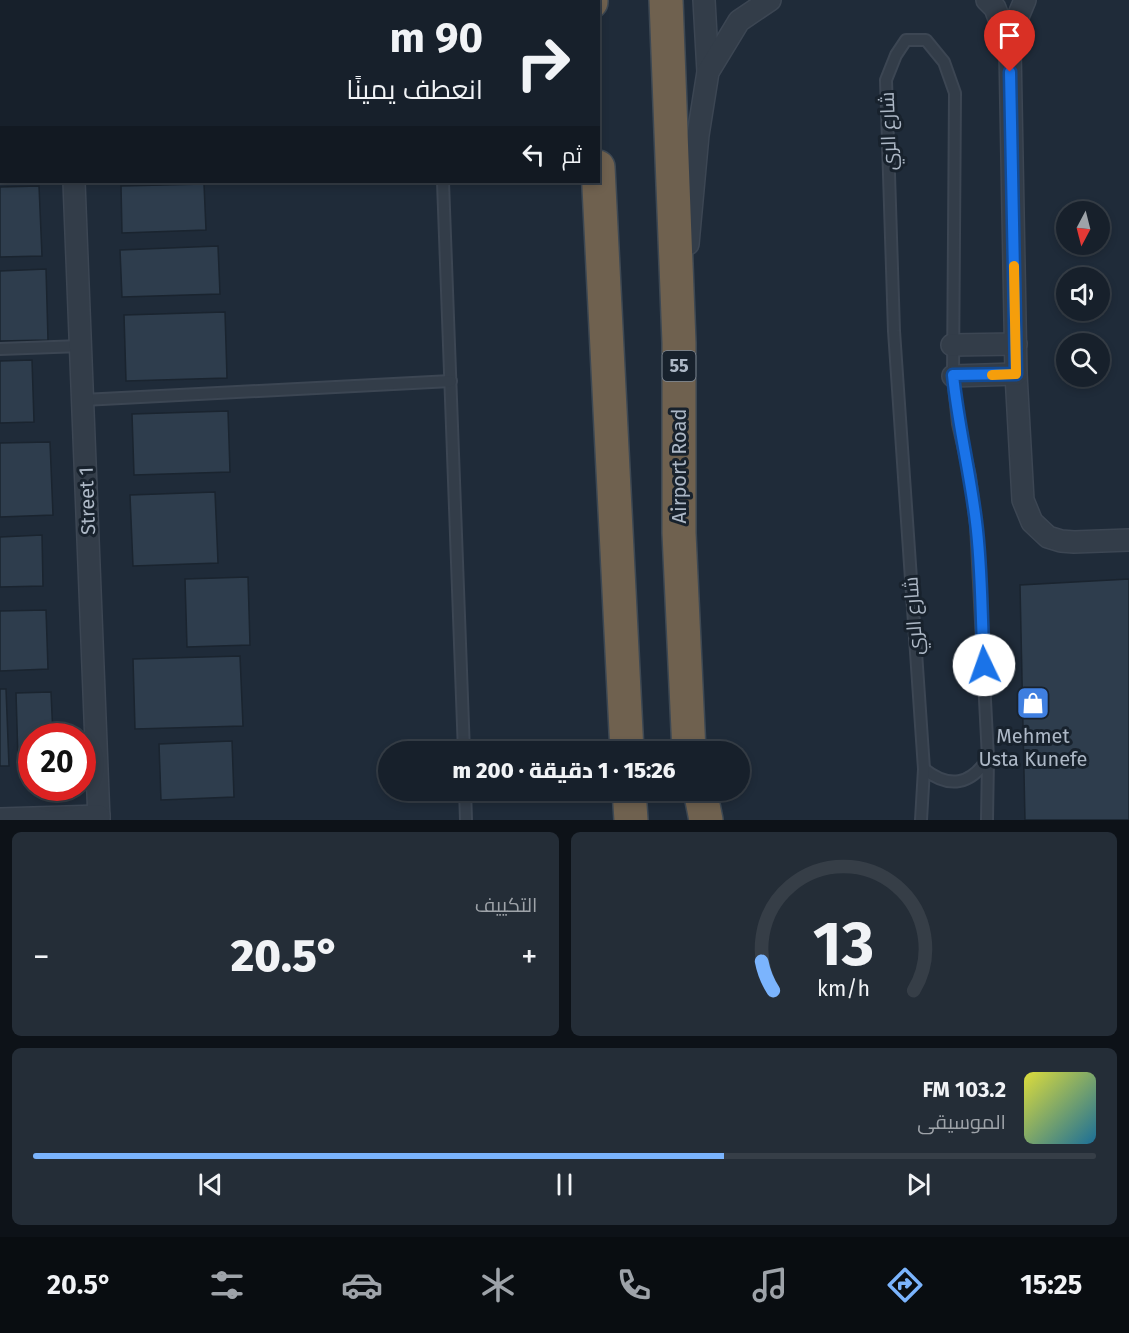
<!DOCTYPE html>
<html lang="ar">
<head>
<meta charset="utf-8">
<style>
  :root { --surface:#17202b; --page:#242d37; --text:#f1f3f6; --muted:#9ea3a9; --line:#363e47; --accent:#7bb4fd }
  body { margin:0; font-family:"Fira Sans",Cairo,sans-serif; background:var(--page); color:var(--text); direction:rtl; height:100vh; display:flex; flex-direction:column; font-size:22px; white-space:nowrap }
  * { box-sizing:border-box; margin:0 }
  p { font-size:20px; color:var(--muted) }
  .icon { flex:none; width:33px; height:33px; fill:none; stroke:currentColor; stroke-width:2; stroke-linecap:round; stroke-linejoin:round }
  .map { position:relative; height:820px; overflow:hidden; direction:ltr }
  .side { display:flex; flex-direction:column; gap:12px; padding:12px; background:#0d1218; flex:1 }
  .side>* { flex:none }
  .banner { position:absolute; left:0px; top:0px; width:600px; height:183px; box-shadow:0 3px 9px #0003,0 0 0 2px var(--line); direction:rtl; background:#17202b; color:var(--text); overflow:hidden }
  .needle { width:39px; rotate:187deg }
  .controls { position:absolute; left:1056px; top:201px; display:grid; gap:12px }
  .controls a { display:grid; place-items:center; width:54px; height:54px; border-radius:50%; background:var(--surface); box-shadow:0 3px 9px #0003,0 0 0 2px var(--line); font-size:30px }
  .speed { position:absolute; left:18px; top:723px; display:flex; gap:12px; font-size:30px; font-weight:700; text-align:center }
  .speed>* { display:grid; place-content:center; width:78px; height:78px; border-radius:50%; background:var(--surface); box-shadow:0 3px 9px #0003,0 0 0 2px var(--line); line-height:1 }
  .speed .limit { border:9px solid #d22; background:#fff; color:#111 }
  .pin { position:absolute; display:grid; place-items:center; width:51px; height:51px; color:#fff; margin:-62px -26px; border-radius:50% 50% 50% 0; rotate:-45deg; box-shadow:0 0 6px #0007 }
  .pin .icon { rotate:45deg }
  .me { position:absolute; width:66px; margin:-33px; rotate:357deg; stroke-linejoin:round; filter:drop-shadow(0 0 4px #0008) }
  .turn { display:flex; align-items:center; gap:21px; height:126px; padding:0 18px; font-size:27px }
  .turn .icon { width:78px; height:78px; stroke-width:2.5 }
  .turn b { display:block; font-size:42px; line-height:51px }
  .then { display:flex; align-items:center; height:57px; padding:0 18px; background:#0003; gap:12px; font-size:22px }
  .big { font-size:45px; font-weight:800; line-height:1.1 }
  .side .tile { flex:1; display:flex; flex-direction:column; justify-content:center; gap:9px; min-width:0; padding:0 21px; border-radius:9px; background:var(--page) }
  .side .dial { align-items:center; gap:0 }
  .dial svg { height:156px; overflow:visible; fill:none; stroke:var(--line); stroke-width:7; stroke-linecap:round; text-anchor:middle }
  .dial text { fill:var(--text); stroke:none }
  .song { display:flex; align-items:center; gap:18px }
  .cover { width:72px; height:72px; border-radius:9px; background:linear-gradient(135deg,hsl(60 70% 55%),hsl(200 70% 35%)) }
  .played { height:6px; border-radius:3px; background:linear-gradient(90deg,var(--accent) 65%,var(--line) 65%) }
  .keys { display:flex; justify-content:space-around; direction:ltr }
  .heat { display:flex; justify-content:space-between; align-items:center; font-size:33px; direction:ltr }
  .side .tiles { flex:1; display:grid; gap:12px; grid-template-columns:1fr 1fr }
  .tile:last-child { grid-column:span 2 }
  .trip { position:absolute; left:378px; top:741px; width:372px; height:60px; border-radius:30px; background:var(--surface); box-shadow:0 3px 9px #0003,0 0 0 2px var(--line); font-weight:800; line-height:60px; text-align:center; direction:rtl }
  .menu { display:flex; height:96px; justify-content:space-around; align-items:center; background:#090d11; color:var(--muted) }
  .menu .icon { width:42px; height:42px }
  .menu .selected { color:var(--accent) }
  .menu b { font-size:27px; color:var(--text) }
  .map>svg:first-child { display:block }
  .building { fill:#2e3d4d; stroke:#1a242f; stroke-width:1.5 }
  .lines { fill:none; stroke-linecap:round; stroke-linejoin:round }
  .lane-casing { stroke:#3c4653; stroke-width:14 }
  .street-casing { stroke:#3c4653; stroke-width:24 }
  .highway-casing { stroke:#3d4853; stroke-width:36 }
  .lane { stroke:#333d49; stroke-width:10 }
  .street { stroke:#333d49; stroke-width:21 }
  .highway { stroke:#6f614f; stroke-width:33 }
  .route-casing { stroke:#114b97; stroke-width:15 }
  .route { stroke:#1a73e8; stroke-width:10 }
  .slow { stroke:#f59e0b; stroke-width:10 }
  .labels { text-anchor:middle; stroke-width:6; stroke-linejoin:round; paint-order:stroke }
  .shield { fill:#18222d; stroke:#808b98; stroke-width:1.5 }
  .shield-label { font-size:18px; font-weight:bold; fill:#adb8c6 }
  .street-label { font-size:20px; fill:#adb8c6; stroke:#18222d }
  .poi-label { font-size:20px; fill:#adb8c6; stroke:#18222d }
</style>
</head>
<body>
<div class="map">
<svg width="1129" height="820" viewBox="0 0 1129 820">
  <rect width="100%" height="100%" fill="#1f2b39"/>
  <g class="building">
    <path d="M183,0v2h-73l46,-2z"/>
    <path d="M0,26h2l-2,59z"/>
    <path d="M0,111h2l-2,44z"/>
    <path d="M204,184l2,46 -84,3 -1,-47z"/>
    <path d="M39,186l3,70 -42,1v-70z"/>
    <path d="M218,246l2,48 -98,3 -2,-47z"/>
    <path d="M46,269l2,71 -48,1v-70z"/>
    <path d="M225,312l2,66 -101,3 -2,-66z"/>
    <path d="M32,360l2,62 -34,1v-62z"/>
    <path d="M228,411l2,61 -96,3 -2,-61z"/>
    <path d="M50,442l3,73 -53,2v-74z"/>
    <path d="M215,492l3,71 -85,3 -3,-71z"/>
    <path d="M42,535l1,51 -43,1v-50z"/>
    <path d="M248,577l2,68 -63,2 -2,-68z"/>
    <path d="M1129,579v241h-104l-5,-235z"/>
    <path d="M46,610l2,59 -48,2v-60z"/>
    <path d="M240,656l3,70 -108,3 -2,-70z"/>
    <path d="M0,689h6l3,77h-9z"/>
    <path d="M51,692l2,44h-21v23h-14l-2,-66z"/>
    <path d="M232,741l2,56 -73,3 -2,-56z"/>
  </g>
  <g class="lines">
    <defs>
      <g id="lane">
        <path d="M436,0v2"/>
        <path d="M443,182l21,570"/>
        <path d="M0,349l81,-3"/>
        <path d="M83,400l368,-19"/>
        <path d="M924,769c25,20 47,16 64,-11"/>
        <path d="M465,790l1,30"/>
        <path d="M921,820l3,-51 -30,-438 -8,-251 10,-25 10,-15h20l18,22 11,31 -2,283 5,48 12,52 6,49 12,233 -1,62"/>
      </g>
      <g id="street">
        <path d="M67,0v2"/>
        <path d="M704,0l4,72"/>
        <path d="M987,0l8,8 15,41"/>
        <path d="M1025,0l-8,19 -7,30 6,325 7,126 9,22 16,15 13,4 13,1 55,-2"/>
        <path d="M74,182l25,638"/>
        <path d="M688,244l10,-109 10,-63 31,-51 31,-21"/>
        <path d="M952,345l64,-1"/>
        <path d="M953,376l63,-2"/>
        <path d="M0,819l99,-3"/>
      </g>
      <g id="highway">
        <path d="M591,0v2"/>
        <path d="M666,0l13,343v190l10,219"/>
        <path d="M598,167l29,585"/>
        <path d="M629,790l2,30"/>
        <path d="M700,790l6,30"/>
      </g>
    </defs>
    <use href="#lane" class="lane-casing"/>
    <use href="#street" class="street-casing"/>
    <use href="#highway" class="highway-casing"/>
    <use href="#lane" class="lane"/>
    <use href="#street" class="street"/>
    <use href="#highway" class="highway"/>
  </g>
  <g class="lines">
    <defs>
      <path id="route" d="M984,665c-3,-47 -2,-96 -8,-143 -6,-50 -18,-97 -23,-147l63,-1 -6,-302"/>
    </defs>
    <use href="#route" class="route-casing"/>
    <use href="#route" class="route"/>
    <path class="slow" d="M992,375l24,-1 -2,-108"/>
  </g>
  <defs>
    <symbol id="shop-square" viewBox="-11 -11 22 22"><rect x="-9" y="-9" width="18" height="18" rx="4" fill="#3f7fe0" stroke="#18222d"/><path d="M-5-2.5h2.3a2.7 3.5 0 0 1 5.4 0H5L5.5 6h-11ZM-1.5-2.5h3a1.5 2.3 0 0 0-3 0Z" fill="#fff"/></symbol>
  </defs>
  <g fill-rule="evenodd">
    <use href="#shop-square" x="1014" y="684" width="38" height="38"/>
  </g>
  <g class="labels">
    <rect class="shield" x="662.5" y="351" width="33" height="30" rx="4.5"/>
    <g class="shield-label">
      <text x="679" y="372">55</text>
    </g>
    <g class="street-label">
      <text transform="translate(888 131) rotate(-92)" y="7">شارع الري</text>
      <text transform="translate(679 466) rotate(-90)" y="7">Airport Road</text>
      <text transform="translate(87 501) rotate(-92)" y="7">Street 1</text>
      <text transform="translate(913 616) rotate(-94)" y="7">شارع الري</text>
    </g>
    <g class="poi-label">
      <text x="1033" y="743">Mehmet<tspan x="1033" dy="23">Usta Kunefe</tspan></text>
    </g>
  </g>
</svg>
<div class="controls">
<a><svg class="needle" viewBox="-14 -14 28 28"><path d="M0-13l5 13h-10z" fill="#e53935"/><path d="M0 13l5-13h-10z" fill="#9ea3a9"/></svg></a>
<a><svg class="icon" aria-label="sound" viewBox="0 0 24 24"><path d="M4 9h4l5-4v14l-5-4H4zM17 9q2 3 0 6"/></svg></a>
<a><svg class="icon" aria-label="search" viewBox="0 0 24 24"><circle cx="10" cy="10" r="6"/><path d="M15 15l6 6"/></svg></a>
</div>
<div class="speed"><div class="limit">20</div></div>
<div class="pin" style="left:1010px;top:72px;background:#d93025"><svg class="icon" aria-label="arrive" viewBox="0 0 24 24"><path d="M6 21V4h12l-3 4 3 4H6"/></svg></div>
<svg class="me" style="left:984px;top:665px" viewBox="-20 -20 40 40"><circle r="19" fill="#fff"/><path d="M0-13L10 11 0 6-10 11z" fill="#1a73e8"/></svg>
<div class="trip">15:26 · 1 دقيقة · 200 m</div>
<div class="banner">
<div class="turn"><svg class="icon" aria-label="right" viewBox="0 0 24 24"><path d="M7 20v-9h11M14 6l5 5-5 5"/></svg><div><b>90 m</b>انعطف يمينًا</div></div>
<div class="then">ثم<svg class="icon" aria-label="left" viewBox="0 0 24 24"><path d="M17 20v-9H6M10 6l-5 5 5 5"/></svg></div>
</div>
</div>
<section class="side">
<div class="tiles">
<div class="tile dial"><svg viewBox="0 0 100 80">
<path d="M14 69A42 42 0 1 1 86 69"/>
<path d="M14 69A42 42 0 0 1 8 54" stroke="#7bb4fd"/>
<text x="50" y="56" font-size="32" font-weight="700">13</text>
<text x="50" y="72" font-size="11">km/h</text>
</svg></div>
<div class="tile"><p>التكييف</p>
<div class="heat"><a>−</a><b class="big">20.5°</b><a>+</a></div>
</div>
<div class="tile">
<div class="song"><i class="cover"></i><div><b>103.2 FM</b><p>الموسيقى</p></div></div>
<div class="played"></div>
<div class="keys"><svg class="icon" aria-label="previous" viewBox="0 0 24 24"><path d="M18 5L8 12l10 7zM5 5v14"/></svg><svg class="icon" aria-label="pause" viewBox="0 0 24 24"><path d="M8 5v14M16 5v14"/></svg><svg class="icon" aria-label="next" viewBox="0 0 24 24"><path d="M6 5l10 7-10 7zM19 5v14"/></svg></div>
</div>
</div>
</section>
<nav class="menu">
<b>15:25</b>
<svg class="icon selected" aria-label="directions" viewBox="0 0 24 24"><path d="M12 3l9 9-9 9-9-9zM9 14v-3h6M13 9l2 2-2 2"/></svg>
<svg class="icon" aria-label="music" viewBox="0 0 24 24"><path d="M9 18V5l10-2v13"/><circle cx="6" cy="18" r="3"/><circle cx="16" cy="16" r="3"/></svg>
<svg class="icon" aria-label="phone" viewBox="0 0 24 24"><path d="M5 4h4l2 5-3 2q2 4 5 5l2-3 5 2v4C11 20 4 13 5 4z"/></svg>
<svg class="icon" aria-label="climate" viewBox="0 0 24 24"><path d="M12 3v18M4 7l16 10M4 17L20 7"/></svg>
<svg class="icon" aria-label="car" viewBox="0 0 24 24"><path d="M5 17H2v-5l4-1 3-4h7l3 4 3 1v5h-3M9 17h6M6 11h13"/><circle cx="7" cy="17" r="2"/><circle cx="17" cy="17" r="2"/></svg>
<svg class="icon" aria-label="filters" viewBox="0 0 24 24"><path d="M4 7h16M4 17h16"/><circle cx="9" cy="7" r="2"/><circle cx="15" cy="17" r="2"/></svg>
<b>20.5°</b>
</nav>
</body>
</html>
